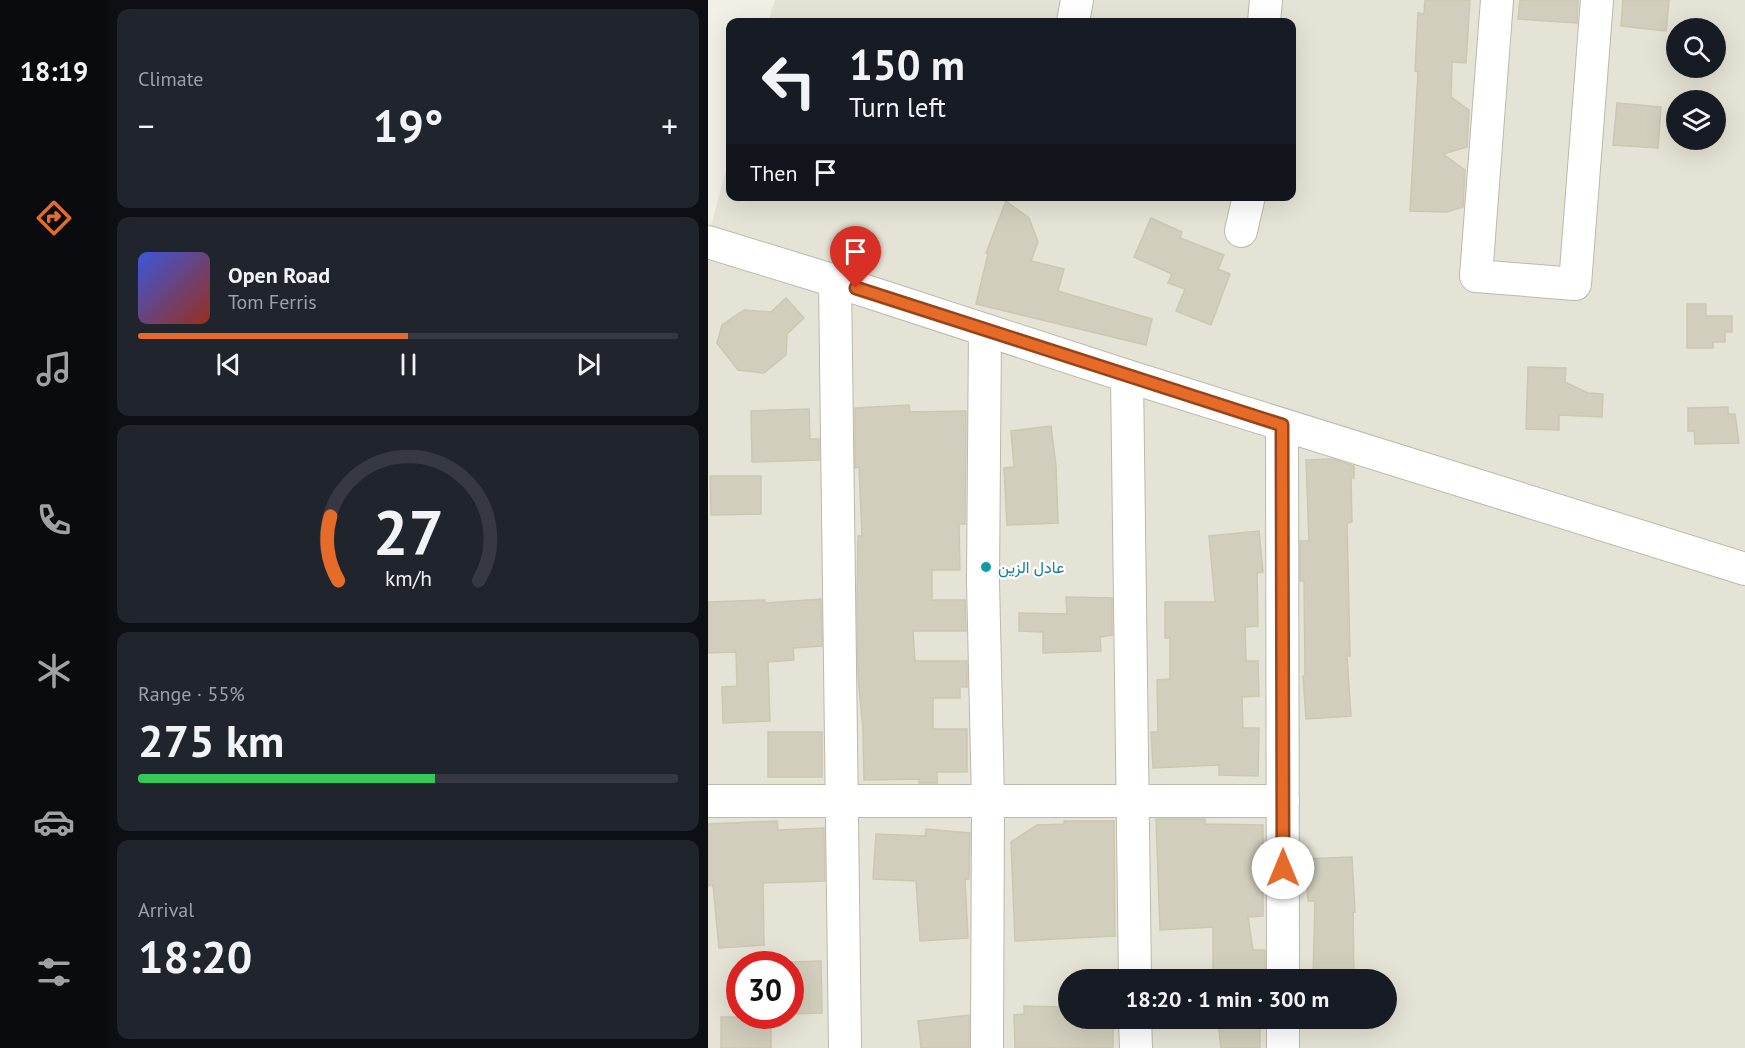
<!DOCTYPE html>
<html lang="en">
<head>
<meta charset="utf-8">
<style>
  :root { --surface:#171b24; --page:#20242c; --text:#f1f3f6; --muted:#9ea1a6; --line:#363941; --accent:#e66a28 }
  body { margin:0; font-family:"PT Sans",Vazirmatn,sans-serif; background:var(--page); color:var(--text); height:100vh; display:flex; flex-direction:column; font-size:22px; white-space:nowrap }
  * { box-sizing:border-box; margin:0 }
  p { font-size:20px; color:var(--muted) }
  .icon { flex:none; width:33px; height:33px; fill:none; stroke:currentColor; stroke-width:2; stroke-linecap:round; stroke-linejoin:round }
  .map { position:relative; flex:1; overflow:hidden }
  .side { display:flex; flex-direction:column; gap:9px; padding:9px; background:#0d0f14; width:600px }
  .side>* { flex:none }
  .hud { position:absolute; left:18px; top:18px; width:570px; height:183px; border-radius:12px; box-shadow:0 6px 24px #0002; background:#171b24; color:var(--text); overflow:hidden }
  .fabs { position:absolute; left:958px; top:18px; display:grid; gap:12px }
  .fabs a { display:grid; place-items:center; width:60px; height:60px; border-radius:50%; background:var(--surface); box-shadow:0 6px 24px #0002; font-size:30px }
  .speed { position:absolute; left:18px; top:951px; display:flex; gap:12px; font-size:30px; font-weight:700; text-align:center }
  .speed>* { display:grid; place-content:center; width:78px; height:78px; border-radius:50%; background:var(--surface); box-shadow:0 6px 24px #0002; line-height:1 }
  .speed .limit { border:9px solid #d22; background:#fff; color:#111 }
  .pin { position:absolute; display:grid; place-items:center; width:51px; height:51px; color:#fff; margin:-62px -26px; border-radius:50% 50% 50% 0; rotate:-45deg; box-shadow:0 0 6px #0007 }
  .pin .icon { rotate:45deg }
  .me { position:absolute; width:66px; margin:-33px; rotate:0deg; stroke-linejoin:round; filter:drop-shadow(0 0 4px #0008) }
  .turn { display:flex; align-items:center; gap:21px; height:126px; padding:0 24px; font-size:27px }
  .turn .icon { width:78px; height:78px; stroke-width:2.5 }
  .turn b { display:block; font-size:42px; line-height:51px }
  .then { display:flex; align-items:center; height:57px; padding:0 24px; background:#0003; gap:12px; font-size:22px }
  .big { font-size:45px; font-weight:700; line-height:1.1 }
  .side .tile { flex:1; display:flex; flex-direction:column; justify-content:center; gap:9px; min-width:0; padding:0 21px; border-radius:12px; background:var(--page) }
  .side .dial { align-items:center; gap:0 }
  .dial svg { height:156px; overflow:visible; fill:none; stroke:var(--line); stroke-width:7; stroke-linecap:round; text-anchor:middle }
  .dial text { fill:var(--text); stroke:none }
  .song { display:flex; align-items:center; gap:18px }
  .cover { width:72px; height:72px; border-radius:9px; background:linear-gradient(135deg,hsl(230 70% 55%),hsl(10 70% 35%)) }
  .played { height:6px; border-radius:3px; background:linear-gradient(90deg,var(--accent) 50%,var(--line) 50%) }
  .keys { display:flex; justify-content:space-around; direction:ltr }
  .heat { display:flex; justify-content:space-between; align-items:center; font-size:33px; direction:ltr }
  .charge { height:9px; border-radius:4px; background:linear-gradient(90deg,#34c759 55%,var(--line) 0) }
  .trip { position:absolute; left:350px; top:969px; width:339px; height:60px; border-radius:30px; background:var(--surface); box-shadow:0 6px 24px #0002; font-weight:700; line-height:60px; text-align:center }
  main { display:flex; flex:1; min-height:0 }
  .menu { display:flex; flex-direction:column; width:108px; justify-content:space-around; align-items:center; background:#090b0e; color:var(--muted) }
  .menu .icon { width:42px; height:42px }
  .menu .on { color:var(--accent) }
  .menu b { font-size:27px; color:var(--text) }
  .map>svg:first-child { display:block }
  .residential { fill:#e5e3d5; fill-rule:evenodd }
  .building { fill:#d2cebd; stroke:#ccc7b1; stroke-width:1.5 }
  .lines { fill:none; stroke-linecap:round; stroke-linejoin:round }
  .minor-casing { stroke:#bcb9aa; stroke-width:34 }
  .minor { stroke:#fff; stroke-width:32 }
  .route-casing { stroke:#96451a; stroke-width:15 }
  .route { stroke:#e66a28; stroke-width:10 }
  .culture-dot { fill:#0f9aa8; stroke:#fff; stroke-width:2 }
  .labels { text-anchor:middle; stroke-width:4.5; stroke-linejoin:round; paint-order:stroke }
  .culture-label { font-size:16px; fill:#0d838f; stroke:#fff; text-anchor:start }
</style>
</head>
<body>
<main>
<nav class="menu">
<b>18:19</b>
<svg class="icon on" aria-label="directions" viewBox="0 0 24 24"><path d="M12 3l9 9-9 9-9-9zM9 14v-3h6M13 9l2 2-2 2"/></svg>
<svg class="icon" aria-label="music" viewBox="0 0 24 24"><path d="M9 18V5l10-2v13"/><circle cx="6" cy="18" r="3"/><circle cx="16" cy="16" r="3"/></svg>
<svg class="icon" aria-label="phone" viewBox="0 0 24 24"><path d="M5 4h4l2 5-3 2q2 4 5 5l2-3 5 2v4C11 20 4 13 5 4z"/></svg>
<svg class="icon" aria-label="climate" viewBox="0 0 24 24"><path d="M12 3v18M4 7l16 10M4 17L20 7"/></svg>
<svg class="icon" aria-label="car" viewBox="0 0 24 24"><path d="M5 17H2v-5l4-1 3-4h7l3 4 3 1v5h-3M9 17h6M6 11h13"/><circle cx="7" cy="17" r="2"/><circle cx="17" cy="17" r="2"/></svg>
<svg class="icon" aria-label="filters" viewBox="0 0 24 24"><path d="M4 7h16M4 17h16"/><circle cx="9" cy="7" r="2"/><circle cx="15" cy="17" r="2"/></svg>
</nav>
<section class="side">
<div class="tile"><p>Climate</p>
<div class="heat"><a>−</a><b class="big">19°</b><a>+</a></div>
</div>
<div class="tile">
<div class="song"><i class="cover"></i><div><b>Open Road</b><p>Tom Ferris</p></div></div>
<div class="played"></div>
<div class="keys"><svg class="icon" aria-label="previous" viewBox="0 0 24 24"><path d="M18 5L8 12l10 7zM5 5v14"/></svg><svg class="icon" aria-label="pause" viewBox="0 0 24 24"><path d="M8 5v14M16 5v14"/></svg><svg class="icon" aria-label="next" viewBox="0 0 24 24"><path d="M6 5l10 7-10 7zM19 5v14"/></svg></div>
</div>
<div class="tile dial"><svg viewBox="0 0 100 80">
<path d="M14 69A42 42 0 1 1 86 69"/>
<path d="M14 69A42 42 0 0 1 10 36" stroke="#e66a28"/>
<text x="50" y="56" font-size="32" font-weight="700">27</text>
<text x="50" y="72" font-size="11">km/h</text>
</svg></div>
<div class="tile"><p>Range · 55%</p><b class="big">275 km</b><div class="charge"></div></div>
<div class="tile"><p>Arrival</p><b class="big">18:20</b></div>
</section>
<div class="map">
<svg width="1037" height="1048" viewBox="0 0 1037 1048">
  <rect width="100%" height="100%" fill="#f1f0e6"/>
  <path class="residential" d="M67,0h970v1048h-1037v-812l22,-80v40h562v-174h-524zM969,28h39v40h-39zM969,100h39v40h-39zM32,964h50v52h-50zM360,980h318v38h-318z"/>
  <g class="building">
    <path d="M717,0h45l-4,63 -14,-1 -1,35 18,13 -2,37 -24,7 22,16 -2,37 -16,5 -37,-1 8,-139 -3,-1 3,-58 6,1z"/>
    <path d="M812,0h58l-1,23 -59,-4z"/>
    <path d="M915,0h46l-3,31 -45,-5z"/>
    <path d="M909,103l44,4 -3,41 -45,-3z"/>
    <path d="M298,201l23,17 9,24 -7,19 33,8 -6,22 94,28 -6,26 -170,-41 12,-50 -2,-1z"/>
    <path d="M443,218l31,14 -2,6 44,17 -6,14 12,5 -19,51 -35,-14 9,-22 -17,-6 4,-9 -38,-17z"/>
    <path d="M78,298l18,20 -17,16 -1,21 -22,18 -26,-3 -21,-27 5,-18 22,-15 27,2z"/>
    <path d="M979,304h19v12h26v16h-7v10h-12v6h-26z"/>
    <path d="M820,367l38,1 -1,14 23,11 15,1 -1,23 -43,-2v15l-33,-1z"/>
    <path d="M201,405l1,7 56,-1 -1,113h-6l1,46h-28v30h33l1,31h-53l2,30h52v26h-7v11h-27v31h34v43h-30v11h-18v-4l-55,1 -1,-51 -5,-52 -1,-78 1,-63h4l-3,-69 -4,1v-60z"/>
    <path d="M1020,407v7h7l4,29 -44,1 -1,-13h-6v-23z"/>
    <path d="M101,409l1,30h9v21l-67,2 -1,-51z"/>
    <path d="M343,426l5,40 2,57 -51,2 -3,-57 10,-1 -3,-36z"/>
    <path d="M625,459l21,7v12h-3l1,44 -5,1 3,133h-3l4,60 -45,3 -3,-43h2l-1,-95h-4v-40h9l-3,-81z"/>
    <path d="M2,476h51v38l-50,1z"/>
    <path d="M551,531l4,41 -6,1 1,53 -13,1 1,34h12l1,35 -17,1 1,31h16l-1,48 -39,-1v-10l-66,3 -2,-36h7l-1,-52 13,-1v-41h-5v-36h50l-6,-66z"/>
    <path d="M358,597l46,1v37l-12,2 1,14 -58,2v-21l-24,-1v-18l48,1z"/>
    <path d="M113,599l1,47 -29,2 1,12 -26,2 2,59 -47,2 -1,-36 15,-1 -1,-34 -28,1v-51l57,-2v3z"/>
    <rect x="60" y="732" width="54" height="45"/>
    <path d="M448,819h49v5l58,1v91l-15,1 5,33h12v30h-52v-53l-53,3z"/>
    <path d="M69,821l1,9 46,-2 1,53 -62,2 1,62 -45,3 -6,-63 -5,1v-62z"/>
    <path d="M356,821h50l1,115 -100,5 -4,-99 26,-17 27,-1z"/>
    <path d="M218,829l44,4 -1,46h-4l3,59 -48,3 -4,-60 -43,-2 3,-45 49,2z"/>
    <path d="M644,857l3,55h-2l1,68h-41l2,-79h-7l-3,-42z"/>
    <path d="M113,961l1,52 -32,1v-52z"/>
    <path d="M316,1006l38,1 1,11h50v30h-98l-1,-33 10,-1z"/>
    <path d="M261,1015v33h-48l-3,-27z"/>
    <rect x="13" y="1017" width="50" height="31"/>
    <path d="M552,1020v28h-39l-3,-26z"/>
  </g>
  <g class="lines">
    <defs>
      <g id="minor">
        <path d="M789,0l-21,276 99,8 22,-284"/>
        <path d="M365,22l4,-22"/>
        <path d="M556,22l2,-22"/>
        <path d="M533,231l8,-35"/>
        <path d="M0,242l127,39 292,95 618,193"/>
        <path d="M127,281l10,767"/>
        <path d="M277,330l-2,251 5,219 -1,248"/>
        <path d="M419,376l8,604"/>
        <path d="M574,425l1,555"/>
        <path d="M0,801h575"/>
        <path d="M427,1018l1,30"/>
        <path d="M575,1018v30"/>
      </g>
    </defs>
    <use href="#minor" class="minor-casing"/>
    <use href="#minor" class="minor"/>
  </g>
  <g class="lines">
    <defs>
      <path id="route" d="M148,288l426,137 1,443"/>
    </defs>
    <use href="#route" class="route-casing"/>
    <use href="#route" class="route"/>
  </g>
  <circle class="culture-dot" cx="278" cy="567" r="6"/>
  <g class="labels">
    <g class="culture-label">
      <text x="290" y="573">عادل الزين</text>
    </g>
  </g>
</svg>
<div class="fabs">
<a><svg class="icon" aria-label="search" viewBox="0 0 24 24"><circle cx="10" cy="10" r="6"/><path d="M15 15l6 6"/></svg></a>
<a><svg class="icon" aria-label="layers" viewBox="0 0 24 24"><path d="M12 4l9 5-9 5-9-5zM3 14l9 5 9-5"/></svg></a>
</div>
<div class="speed"><div class="limit">30</div></div>
<div class="pin" style="left:148px;top:288px;background:#d93025"><svg class="icon" aria-label="arrive" viewBox="0 0 24 24"><path d="M6 21V4h12l-3 4 3 4H6"/></svg></div>
<svg class="me" style="left:575px;top:868px" viewBox="-20 -20 40 40"><circle r="19" fill="#fff"/><path d="M0-13L10 11 0 6-10 11z" fill="#e66a28"/></svg>
<div class="trip">18:20 · 1 min · 300 m</div>
<div class="hud">
<div class="turn"><svg class="icon" aria-label="left" viewBox="0 0 24 24"><path d="M17 20v-9H6M10 6l-5 5 5 5"/></svg><div><b>150 m</b>Turn left</div></div>
<div class="then">Then<svg class="icon" aria-label="arrive" viewBox="0 0 24 24"><path d="M6 21V4h12l-3 4 3 4H6"/></svg></div>
</div>
</div>
</main>
</body>
</html>
